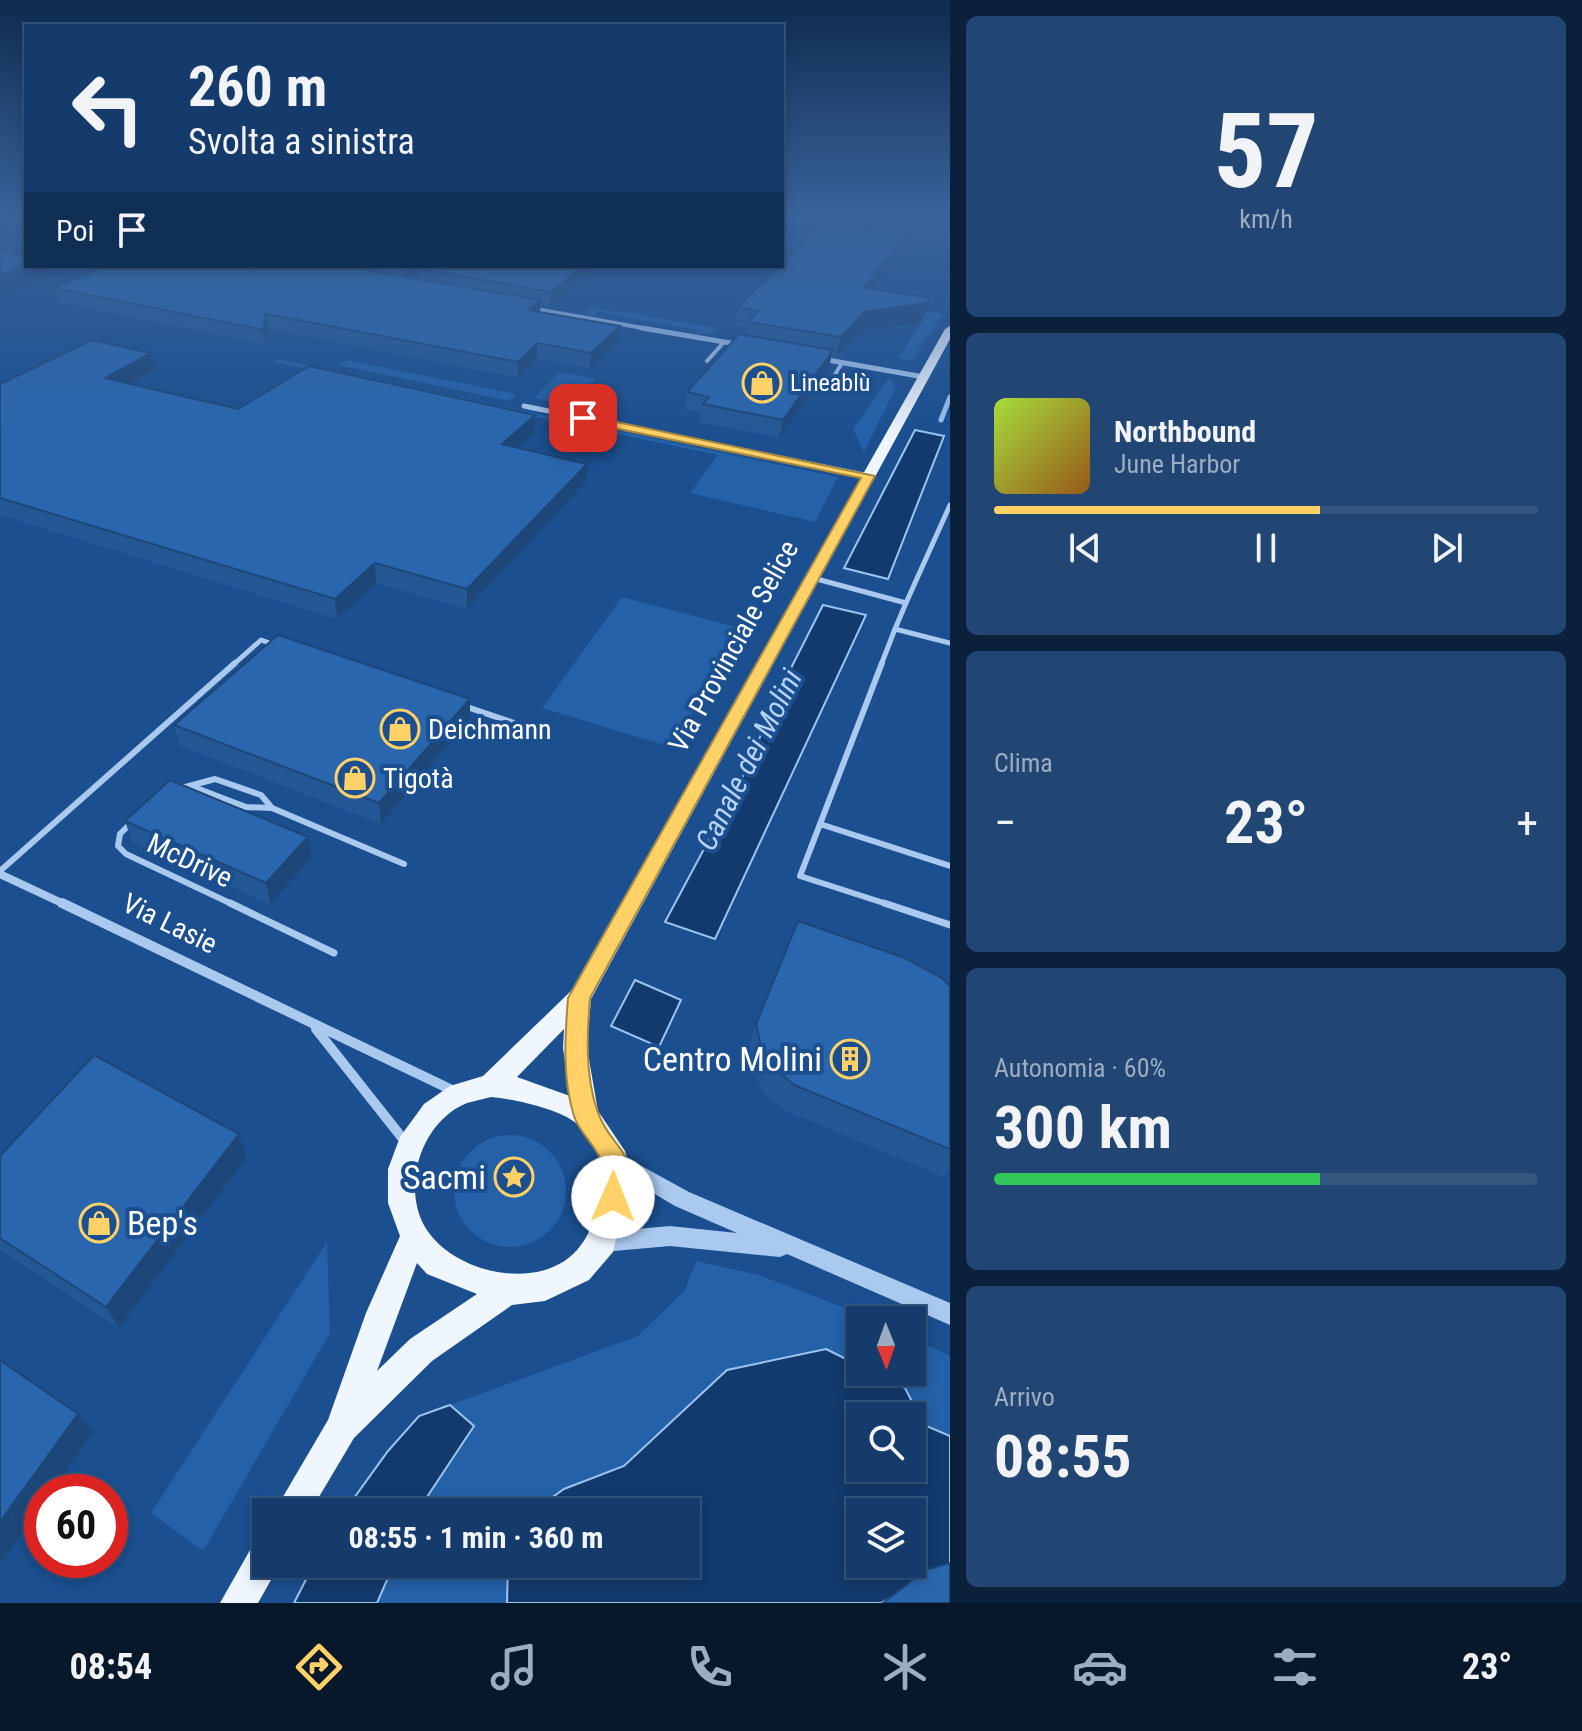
<!DOCTYPE html>
<html lang="it">
<head>
<meta charset="utf-8">
<style>
  :root { --surface:#143b6b; --page:#214673; --text:#f1f3f6; --muted:#9dadc1; --line:#33557e; --accent:#ffd166 }
  body { margin:0; font-family:"Roboto Condensed",sans-serif; background:var(--page); color:var(--text); height:100vh; display:flex; flex-direction:column; font-size:30px; white-space:nowrap }
  * { box-sizing:border-box; margin:0 }
  p { font-size:26px; color:var(--muted) }
  .icon { flex:none; width:44px; height:44px; fill:none; stroke:currentColor; stroke-width:2; stroke-linecap:round; stroke-linejoin:round }
  .map { position:relative; flex:1; overflow:hidden }
  .sheet { display:flex; flex-direction:column; gap:16px; padding:16px; background:#0b203b; width:632px }
  .sheet>* { flex:none }
  .top-card { position:absolute; left:24px; top:24px; width:760px; height:244px; border-radius:0px; box-shadow:0 4px 12px #0003,0 0 0 2px var(--line); background:#143b6b; color:var(--text); overflow:hidden }
  .needle { width:52px; rotate:179deg }
  .fabs { position:absolute; left:846px; top:1306px; display:grid; gap:16px }
  .fabs a { display:grid; place-items:center; width:80px; height:80px; border-radius:0px; background:var(--surface); box-shadow:0 4px 12px #0003,0 0 0 2px var(--line); font-size:40px }
  .speed { position:absolute; left:24px; top:1474px; display:flex; gap:16px; font-size:40px; font-weight:700; text-align:center }
  .speed>* { display:grid; place-content:center; width:104px; height:104px; border-radius:50%; background:var(--surface); box-shadow:0 4px 12px #0003,0 0 0 2px var(--line); line-height:1 }
  .speed .limit { border:12px solid #d22; background:#fff; color:#111 }
  .pin { position:absolute; display:grid; place-items:center; width:68px; height:68px; color:#fff; margin:-34px; border-radius:16px; box-shadow:0 4px 12px #0006 }
  .me { position:absolute; width:88px; margin:-44px; rotate:1deg; stroke-linejoin:round; filter:drop-shadow(0 0 6px #0008) }
  .turn { display:flex; align-items:center; gap:28px; height:168px; padding:0 32px; font-size:36px }
  .turn .icon { width:104px; height:104px; stroke-width:2.5 }
  .turn b { display:block; font-size:56px; line-height:68px }
  .then { display:flex; align-items:center; height:76px; padding:0 32px; background:#0003; gap:16px; font-size:30px }
  .big { font-size:60px; font-weight:700; line-height:1.1 }
  .sheet .tile { flex:1; display:flex; flex-direction:column; justify-content:center; gap:12px; min-width:0; padding:0 28px; border-radius:12px; background:var(--page) }
  .sheet .dial { align-items:center; gap:0 }
  .dial b { font-size:104px; line-height:1 }
  .song { display:flex; align-items:center; gap:24px }
  .cover { width:96px; height:96px; border-radius:12px; background:linear-gradient(135deg,hsl(80 70% 55%),hsl(30 70% 35%)) }
  .played { height:8px; border-radius:4px; background:linear-gradient(90deg,var(--accent) 60%,var(--line) 60%) }
  .keys { display:flex; justify-content:space-around; direction:ltr }
  .heat { display:flex; justify-content:space-between; align-items:center; font-size:44px; direction:ltr }
  .charge { height:12px; border-radius:6px; background:linear-gradient(90deg,#34c759 60%,var(--line) 0) }
  .trip { position:absolute; left:252px; top:1498px; width:448px; height:80px; border-radius:0px; background:var(--surface); box-shadow:0 4px 12px #0003,0 0 0 2px var(--line); font-weight:700; line-height:80px; text-align:center }
  .tabs { display:flex; height:128px; justify-content:space-around; align-items:center; background:#08182b; color:var(--muted) }
  .tabs .icon { width:56px; height:56px }
  .tabs .current { color:var(--accent) }
  .tabs b { font-size:36px; color:var(--text) }
  main { display:flex; flex:1; min-height:0 }
  .map>svg:first-child { display:block }
  .green { fill:#2461a8 }
  .water { fill:#123a6d; stroke:#9cc4f0; stroke-width:2; fill-rule:evenodd }
  .lines { fill:none; stroke-linecap:round; stroke-linejoin:round }
  .stream { stroke:#9cc4f0; stroke-width:5 }
  .service-far3 { stroke:#a9c9ee; stroke-width:4 }
  .service-far2 { stroke:#a9c9ee; stroke-width:5 }
  .service-far1 { stroke:#a9c9ee; stroke-width:6 }
  .service { stroke:#a9c9ee; stroke-width:7 }
  .minor-far4 { stroke:#a9c9ee; stroke-width:4 }
  .minor-far3 { stroke:#a9c9ee; stroke-width:5 }
  .minor-far2 { stroke:#a9c9ee; stroke-width:6 }
  .minor-far1 { stroke:#a9c9ee; stroke-width:8 }
  .minor { stroke:#a9c9ee; stroke-width:10 }
  .tertiary { fill:#a9c9ee; fill-rule:evenodd }
  .primary { fill:#f0f6ff; fill-rule:evenodd }
  .wall { fill:#245895; fill-rule:evenodd }
  .shaded-wall { fill:#1d4779 }
  .building { fill:#2a66ad; stroke:#1d4779; stroke-width:2 }
  .route { fill:#ffd166; stroke:#a68842; stroke-width:2 }
  .labels { text-anchor:middle; stroke-width:8; stroke-linejoin:round; paint-order:stroke }
  .far-poi-label { font-size:24px; fill:#fff; stroke:#1b4f8f; text-anchor:start }
  .street-label { font-size:28px; fill:#fff; stroke:#1b4f8f }
  .poi-label { font-size:28px; fill:#fff; stroke:#1b4f8f; text-anchor:start }
  .water-label { font-size:30px; font-style:italic; fill:#b5d3f5; stroke:#1b4f8f }
  .near-poi-label { font-size:34px; fill:#fff; stroke:#1b4f8f; text-anchor:end }
</style>
</head>
<body>
<main>
<div class="map">
<svg width="950" height="1603" viewBox="0 0 950 1603">
  <rect width="100%" height="100%" fill="#1b4f8f"/>
  <g class="green">
    <path d="M590,307l126,21 -6,5 -14,1 2,-4 -100,-18 -5,4 -8,-3z"/>
    <path d="M927,312l16,2 -31,46 -13,-2z"/>
    <path d="M278,359l560,118 -23,45 -125,-29 28,-38 -445,-93z"/>
    <path d="M347,360l169,34 -6,7 -172,-36z"/>
    <path d="M560,372l36,7 -26,26 -36,-7z"/>
    <path d="M889,378l7,9 -32,65 -11,-23z"/>
    <path d="M622,597l118,31 -66,120 -132,-40z"/>
    <circle cx="510" cy="1191" r="56"/>
    <path d="M327,1242l3,91 -127,218 -52,-38z"/>
    <path d="M696,1261l63,14 118,45h-17v46l-34,-17 -99,21 -103,96 -60,23 -32,23h-115l57,-86 -24,-21 188,-69 47,-46z"/>
    <path d="M912,1337l38,19v80l-26,-11 -19,-37 -34,-16h41z"/>
    <path d="M394,1564h114l-1,39h-130z"/>
  </g>
  <g class="water">
    <path d="M915,430l29,6 -56,143 -44,-11z"/>
    <path d="M823,605l43,10 -151,324 -50,-17 78,-146 42,-96z"/>
    <path d="M635,980l46,20 -22,47 -48,-21z"/>
    <path d="M826,1349l34,17v6h11l34,16 19,37 26,11v133l-69,34h-374l1,-39h178v-52h-154l32,-23 60,-23 103,-96zM860,1416h52v52h-52zM860,1512h52v52h-52z"/>
    <path d="M450,1405l24,21 -57,86h-73l44,-61 31,-35z"/>
    <path d="M314,1564h80l-17,39h-83z"/>
  </g>
  <g class="lines">
    <path class="stream" d="M941,420l9,-23"/>
    <g class="service-far3">
      <path d="M707,361l17,-19"/>
      <path d="M833,378l9,-15"/>
    </g>
    <g class="service-far2">
      <path d="M813,578l93,25 -11,26"/>
      <path d="M906,603l44,-98"/>
      <path d="M233,665l28,-25 14,5"/>
      <path d="M881,665l14,-36 55,14"/>
    </g>
    <g class="service-far1">
      <path d="M882,663l-82,213 90,29"/>
      <path d="M464,706l50,17"/>
      <path d="M191,786l55,21 26,1 132,56"/>
      <path d="M178,789l37,-10 46,16 11,13"/>
      <path d="M131,823l-11,11 -2,12 8,8 108,51"/>
      <path d="M820,824l130,42"/>
      <path d="M0,871l235,-208"/>
    </g>
    <g class="service">
      <path d="M230,903l104,50"/>
      <path d="M884,903l66,22"/>
    </g>
    <path class="minor-far4" d="M530,308l124,22"/>
    <g class="minor-far3">
      <path d="M642,328l100,17"/>
      <path d="M822,359l102,18"/>
      <path d="M524,406l345,70"/>
    </g>
    <path class="minor-far2" d="M864,475l5,1"/>
    <path class="minor-far1" d="M0,874l66,31"/>
    <g class="minor">
      <path d="M62,903l392,188"/>
      <path d="M316,1029l91,115"/>
    </g>
    <path class="tertiary" d="M616,1152l73,40 261,111v22l-163,-71 -7,3 -110,-11 -67,6 -7,-3 -3,-7 3,-7 7,-3 67,-6 67,7 -62,-27 -66,-39 -3,-6 3,-6z"/>
    <g class="primary">
      <path d="M950,326v13l-359,660 -4,49 11,63 27,40 6,24 -18,77 -24,28 -44,21 -33,4 -80,56 -78,77 -44,74h-36l54,-92 38,-107 34,-77 -12,-33v-34l12,-32 24,-33 26,-18 33,-10 88,-85 374,-662zM564,1029l-1,19 7,48 -53,-19zM491,1097c22,2 69,12 86,27 8,8 22,31 25,41 3,12 -2,25 -4,36 -5,20 -7,33 -21,49 -38,43 -125,23 -152,-23 -24,-42 -3,-106 42,-124 8,-2 16,-4 24,-6zM417,1263l10,11 50,20 -67,45 -33,32z"/>
      <path d="M266,1538v26h14l-22,39h-38l34,-60z"/>
    </g>
  </g>
  <g class="wall">
    <path d="M950,213v35l-41,-6 -37,47 56,14 -6,19 -62,9 -24,25 -4,-1 -3,11 -50,72 -79,-16 2,-9 -18,-4 3,-17 59,-57 1,-7 -12,-2 3,-19 132,-76z"/>
    <path d="M105,266h494l-49,40 -10,-1v7l78,29 -28,27 -53,-10 -19,20 -250,-49 -3,16 -207,-43 -4,-14zM419,274v5l-8,-1z"/>
    <path d="M151,353l4,17 -25,14 108,25 297,6v17l-17,16 68,34 -119,127 -91,-26 -39,36 -337,-104v-131z"/>
    <path d="M470,699v20l-89,105 -202,-79 -5,-20z"/>
    <path d="M125,821l187,37 -42,46 -138,-62z"/>
    <path d="M950,986v181l-6,10 -160,-67 -21,-19 -12,-23 -3,-18 8,-26z"/>
    <path d="M0,1156l246,2 -127,170 -119,-78z"/>
  </g>
  <g class="shaded-wall">
    <path d="M913,226l-4,16 -50,64 5,-18z"/>
    <path d="M26,265v1h19l3,11 -48,19v-21z"/>
    <path d="M407,266h26l-14,3v5l-13,7 -1,-14z"/>
    <path d="M583,266h16l-49,40 1,-14z"/>
    <path d="M541,300l-1,15 -12,-5z"/>
    <path d="M928,303l-6,19 -62,9 -24,25 5,-19 23,-25z"/>
    <path d="M266,314l2,15 -3,16 -2,-15z"/>
    <path d="M620,326l-2,15 -28,27 1,-15z"/>
    <path d="M537,343v15l-19,20v-16z"/>
    <path d="M833,350l-4,16 -50,72 4,-18z"/>
    <path d="M151,353l4,17 -46,25 -4,-17z"/>
    <path d="M535,415v17l-33,31v-19z"/>
    <path d="M587,464l-1,18 -119,127v-20z"/>
    <path d="M375,563l1,20 -39,36 -2,-20z"/>
    <path d="M470,699v20l-89,105 -2,-21z"/>
    <path d="M308,837l4,21 -42,46 -4,-21z"/>
    <path d="M239,1134l7,24 -127,170 -13,-21z"/>
    <path d="M78,1414l15,18 -42,60h-9v13l-40,57 -2,-2v-38z"/>
  </g>
  <g class="building">
    <path d="M887,213h63v18l-37,-5 -49,62 64,9v6l-64,9 -23,25 -93,-15 10,-11 -20,-4 42,-41h2v-2l40,-40 48,7z"/>
    <path d="M0,250l26,5v10l-26,10z"/>
    <path d="M105,266h238l198,34 -13,10 92,16 -29,27 -54,-10 -19,19 -252,-48 -3,16 -209,-42z"/>
    <path d="M424,266h159l-32,26 -132,-23z"/>
    <path d="M739,334l94,16 -50,70 -80,-16 6,-7 -22,-5z"/>
    <path d="M92,340l59,13 -46,25 133,31 71,-43 226,49 -33,29 85,20 -120,125 -92,-26 -40,36 -335,-101v-114z"/>
    <path d="M278,635l192,64 -91,104 -205,-78z"/>
    <path d="M170,780l138,57 -42,46 -141,-62z"/>
    <path d="M798,921l107,37 37,20 8,8v163l-156,-64 -22,-19 -12,-24 -4,-18z"/>
    <path d="M94,1055l145,79 -133,173 -106,-69v-82z"/>
    <path d="M0,1360l78,54 -78,108z"/>
    <path d="M950,1563v40h-67l43,-33z"/>
  </g>
  <linearGradient id="sky" x2="0" y2="1"><stop stop-color="#0f2b4f"/><stop offset="0.49" stop-color="#39639b"/><stop offset="1" stop-color="#39639b" stop-opacity="0"/></linearGradient>
  <rect width="950" height="438" fill="url(#sky)"/>
  <path class="route" d="M583,415l292,61 -285,522c-3,37 -5,76 7,112 13,40 48,42 25,96l-9,3 -9,-3c-6,-15 5,-28 -1,-42 -6,-18 -24,-31 -29,-48 -12,-38 -9,-79 -6,-118l293,-520 -282,-57 -2,-3z"/>
  <defs>
    <symbol id="shop-ring" viewBox="-11 -11 22 22"><circle r="9.5" fill="#1b4f8f" stroke="#ffd166" stroke-width="1.5"/><path d="M-5-2.5h2.3a2.7 3.5 0 0 1 5.4 0H5L5.5 6h-11ZM-1.5-2.5h3a1.5 2.3 0 0 0-3 0Z" fill="#ffd166"/></symbol>
    <symbol id="building-ring" viewBox="-11 -11 22 22"><circle r="9.5" fill="#1b4f8f" stroke="#ffd166" stroke-width="1.5"/><path d="M-4-6H4V6H1V3H-1V6H-4ZM-2.5-4.3h1.7v1.8h-1.7ZM.8-4.3h1.7v1.8H.8ZM-2.5-1h1.7V.8h-1.7ZM.8-1h1.7V.8H.8Z" fill="#ffd166"/></symbol>
    <symbol id="sight-ring" viewBox="-11 -11 22 22"><circle r="9.5" fill="#1b4f8f" stroke="#ffd166" stroke-width="1.5"/><path d="M0-6L1.8-2.2L6-1.7L2.9 1.2L3.7 5.4L0 3.3L-3.7 5.4L-2.9 1.2L-6-1.7L-1.8-2.2Z" fill="#ffd166"/></symbol>
  </defs>
  <g fill-rule="evenodd">
    <use href="#shop-ring" x="740" y="361" width="44" height="44"/>
    <use href="#shop-ring" x="378" y="707" width="44" height="44"/>
    <use href="#shop-ring" x="333" y="756" width="44" height="44"/>
    <use href="#building-ring" x="828" y="1037" width="44" height="44"/>
    <use href="#sight-ring" x="492" y="1155" width="44" height="44"/>
    <use href="#shop-ring" x="77" y="1201" width="44" height="44"/>
  </g>
  <g class="labels">
    <g class="far-poi-label">
      <text x="790" y="391">Lineablù</text>
    </g>
    <g class="street-label">
      <text transform="translate(733 646) rotate(-61)" y="10">Via Provinciale Selice</text>
      <text transform="translate(190 860) rotate(25)" y="10">McDrive</text>
      <text transform="translate(170 923) rotate(26)" y="10">Via Lasie</text>
    </g>
    <g class="poi-label">
      <text x="428" y="739">Deichmann</text>
      <text x="383" y="788">Tigotà</text>
    </g>
    <g class="water-label">
      <text transform="translate(749 760) rotate(-63)" y="10">Canale dei Molini</text>
    </g>
    <g class="near-poi-label">
      <text x="822" y="1071">Centro Molini</text>
      <text x="486" y="1189">Sacmi</text>
      <text x="127" y="1235" text-anchor="start">Bep's</text>
    </g>
  </g>
</svg>
<div class="fabs">
<a><svg class="needle" viewBox="-14 -14 28 28"><path d="M0-13l5 13h-10z" fill="#e53935"/><path d="M0 13l5-13h-10z" fill="#9dadc1"/></svg></a>
<a><svg class="icon" aria-label="search" viewBox="0 0 24 24"><circle cx="10" cy="10" r="6"/><path d="M15 15l6 6"/></svg></a>
<a><svg class="icon" aria-label="layers" viewBox="0 0 24 24"><path d="M12 4l9 5-9 5-9-5zM3 14l9 5 9-5"/></svg></a>
</div>
<div class="speed"><div class="limit">60</div></div>
<div class="pin" style="left:583px;top:418px;background:#d93025"><svg class="icon" aria-label="arrive" viewBox="0 0 24 24"><path d="M6 21V4h12l-3 4 3 4H6"/></svg></div>
<svg class="me" style="left:613px;top:1197px" viewBox="-20 -20 40 40"><circle r="19" fill="#fff"/><path d="M0-13L10 11 0 6-10 11z" fill="#ffd166"/></svg>
<div class="trip">08:55 · 1 min · 360 m</div>
<div class="top-card">
<div class="turn"><svg class="icon" aria-label="left" viewBox="0 0 24 24"><path d="M17 20v-9H6M10 6l-5 5 5 5"/></svg><div><b>260 m</b>Svolta a sinistra</div></div>
<div class="then">Poi<svg class="icon" aria-label="arrive" viewBox="0 0 24 24"><path d="M6 21V4h12l-3 4 3 4H6"/></svg></div>
</div>
</div>
<section class="sheet">
<div class="tile dial"><b>57</b><p>km/h</p></div>
<div class="tile">
<div class="song"><i class="cover"></i><div><b>Northbound</b><p>June Harbor</p></div></div>
<div class="played"></div>
<div class="keys"><svg class="icon" aria-label="previous" viewBox="0 0 24 24"><path d="M18 5L8 12l10 7zM5 5v14"/></svg><svg class="icon" aria-label="pause" viewBox="0 0 24 24"><path d="M8 5v14M16 5v14"/></svg><svg class="icon" aria-label="next" viewBox="0 0 24 24"><path d="M6 5l10 7-10 7zM19 5v14"/></svg></div>
</div>
<div class="tile"><p>Clima</p>
<div class="heat"><a>−</a><b class="big">23°</b><a>+</a></div>
</div>
<div class="tile"><p>Autonomia · 60%</p><b class="big">300 km</b><div class="charge"></div></div>
<div class="tile"><p>Arrivo</p><b class="big">08:55</b></div>
</section>
</main>
<nav class="tabs">
<b>08:54</b>
<svg class="icon current" aria-label="directions" viewBox="0 0 24 24"><path d="M12 3l9 9-9 9-9-9zM9 14v-3h6M13 9l2 2-2 2"/></svg>
<svg class="icon" aria-label="music" viewBox="0 0 24 24"><path d="M9 18V5l10-2v13"/><circle cx="6" cy="18" r="3"/><circle cx="16" cy="16" r="3"/></svg>
<svg class="icon" aria-label="phone" viewBox="0 0 24 24"><path d="M5 4h4l2 5-3 2q2 4 5 5l2-3 5 2v4C11 20 4 13 5 4z"/></svg>
<svg class="icon" aria-label="climate" viewBox="0 0 24 24"><path d="M12 3v18M4 7l16 10M4 17L20 7"/></svg>
<svg class="icon" aria-label="car" viewBox="0 0 24 24"><path d="M5 17H2v-5l4-1 3-4h7l3 4 3 1v5h-3M9 17h6M6 11h13"/><circle cx="7" cy="17" r="2"/><circle cx="17" cy="17" r="2"/></svg>
<svg class="icon" aria-label="filters" viewBox="0 0 24 24"><path d="M4 7h16M4 17h16"/><circle cx="9" cy="7" r="2"/><circle cx="15" cy="17" r="2"/></svg>
<b>23°</b>
</nav>
</body>
</html>
